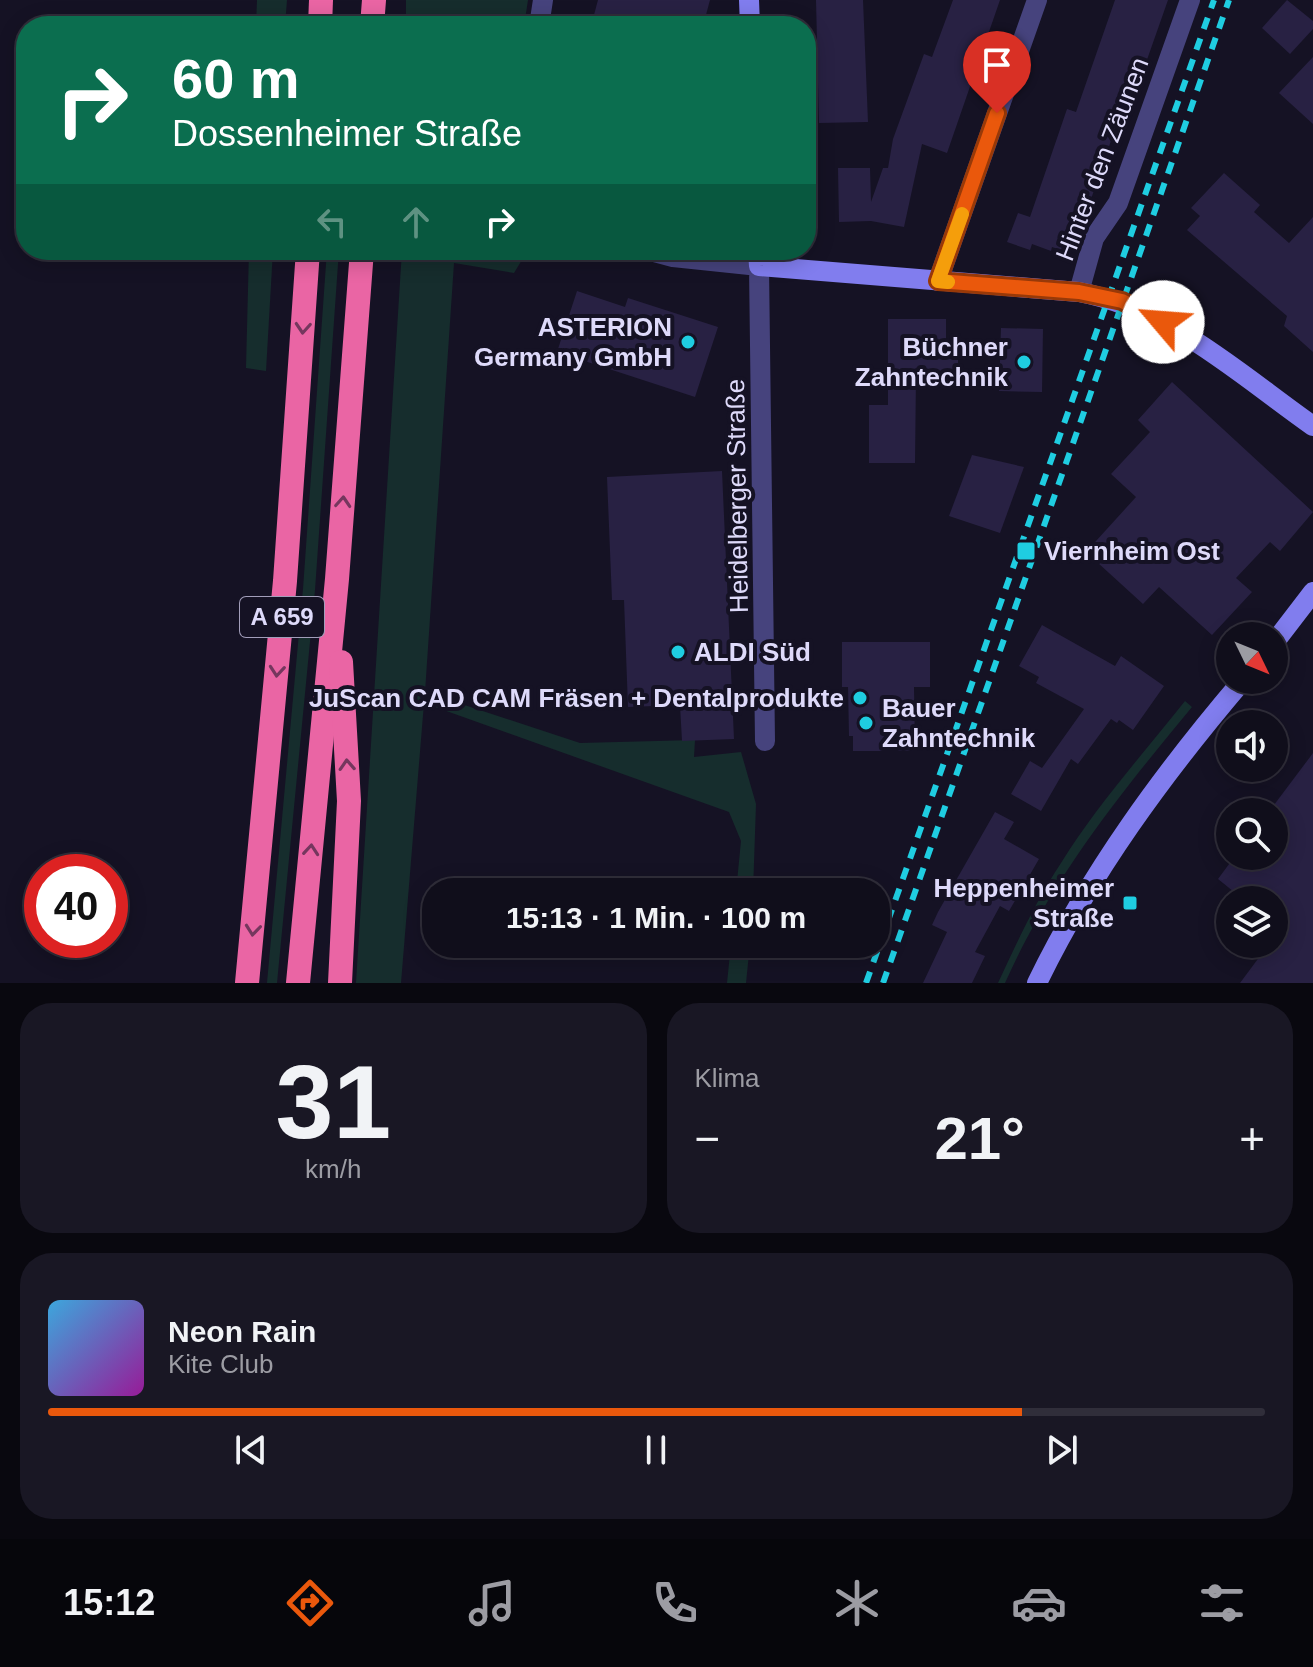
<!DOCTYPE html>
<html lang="de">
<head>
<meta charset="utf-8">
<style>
  :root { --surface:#100e1b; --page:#191724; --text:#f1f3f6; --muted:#9c9ca3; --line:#302e3a; --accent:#ea580c }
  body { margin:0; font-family:Helvetica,sans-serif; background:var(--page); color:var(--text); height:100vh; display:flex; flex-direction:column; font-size:30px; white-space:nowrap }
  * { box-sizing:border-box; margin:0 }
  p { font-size:26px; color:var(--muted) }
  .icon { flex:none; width:44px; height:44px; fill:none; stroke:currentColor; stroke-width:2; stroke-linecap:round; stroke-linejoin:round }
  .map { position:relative; height:983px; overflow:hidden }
  .side { display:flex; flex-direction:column; gap:20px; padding:20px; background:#09080f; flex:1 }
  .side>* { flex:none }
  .guide { position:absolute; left:16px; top:16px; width:800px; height:244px; border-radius:32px; box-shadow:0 4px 20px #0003,0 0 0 2px var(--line); background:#0b6e4f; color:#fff; overflow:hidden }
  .needle { width:52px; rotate:133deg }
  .tools { position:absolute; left:1216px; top:622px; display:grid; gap:16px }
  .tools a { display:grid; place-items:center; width:72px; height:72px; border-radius:50%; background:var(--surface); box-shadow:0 4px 20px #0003,0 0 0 2px var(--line); font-size:40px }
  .speed { position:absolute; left:24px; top:854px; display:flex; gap:16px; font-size:40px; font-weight:700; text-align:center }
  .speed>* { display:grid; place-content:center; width:104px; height:104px; border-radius:50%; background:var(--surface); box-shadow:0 4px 20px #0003,0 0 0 2px var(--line); line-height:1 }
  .speed .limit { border:12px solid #d22; background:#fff; color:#111 }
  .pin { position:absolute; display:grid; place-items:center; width:68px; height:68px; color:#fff; margin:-82px -34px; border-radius:50% 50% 50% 0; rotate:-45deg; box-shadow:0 0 8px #0007 }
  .pin .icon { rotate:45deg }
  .me { position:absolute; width:88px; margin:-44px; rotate:297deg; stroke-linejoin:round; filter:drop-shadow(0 0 6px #0008) }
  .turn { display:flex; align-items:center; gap:28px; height:168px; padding:0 24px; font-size:36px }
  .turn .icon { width:104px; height:104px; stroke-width:2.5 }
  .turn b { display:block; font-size:56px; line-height:68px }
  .lanes { display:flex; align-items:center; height:76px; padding:0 24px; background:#0003; justify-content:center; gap:40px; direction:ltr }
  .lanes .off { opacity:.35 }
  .big { font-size:60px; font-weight:800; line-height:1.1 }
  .side .tile { flex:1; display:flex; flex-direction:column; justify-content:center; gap:12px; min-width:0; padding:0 28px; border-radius:32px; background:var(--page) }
  .side .dial { align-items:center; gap:0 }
  .dial b { font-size:104px; line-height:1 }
  .song { display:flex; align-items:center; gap:24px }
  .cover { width:96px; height:96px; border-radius:12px; background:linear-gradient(135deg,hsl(200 70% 55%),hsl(300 70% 35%)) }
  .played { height:8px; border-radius:4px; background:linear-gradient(90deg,var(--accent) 80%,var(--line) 80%) }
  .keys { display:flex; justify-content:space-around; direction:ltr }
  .heat { display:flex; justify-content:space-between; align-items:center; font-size:44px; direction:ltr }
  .side .tiles { flex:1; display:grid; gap:20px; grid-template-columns:1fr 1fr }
  .tile:last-child { grid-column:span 2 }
  .trip { position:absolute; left:422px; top:878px; width:468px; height:80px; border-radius:32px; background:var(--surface); box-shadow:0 4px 20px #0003,0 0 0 2px var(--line); font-weight:800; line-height:80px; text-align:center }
  .tab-bar { display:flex; height:128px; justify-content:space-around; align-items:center; background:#06060b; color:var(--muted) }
  .tab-bar .icon { width:56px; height:56px }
  .tab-bar .selected { color:var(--accent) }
  .tab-bar b { font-size:36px; color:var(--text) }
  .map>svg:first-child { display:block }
  .green { fill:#162d2d }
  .building { fill:#282143 }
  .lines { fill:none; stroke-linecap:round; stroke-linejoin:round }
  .street { stroke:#46437d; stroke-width:20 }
  .secondary { stroke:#817dee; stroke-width:20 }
  .highway { stroke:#ea65a4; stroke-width:24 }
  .rail { stroke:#1fcde1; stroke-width:6; stroke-dasharray:12 10; stroke-linecap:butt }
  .oneway { stroke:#75375e }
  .route-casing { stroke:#983908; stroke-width:20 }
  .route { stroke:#ea580c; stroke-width:14 }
  .slow { stroke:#f59e0b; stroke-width:14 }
  .poi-dot { fill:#1fcde1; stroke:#151224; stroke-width:3 }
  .labels { text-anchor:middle; stroke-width:8; stroke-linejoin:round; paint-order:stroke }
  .shield { fill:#151224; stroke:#a29eba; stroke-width:2 }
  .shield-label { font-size:24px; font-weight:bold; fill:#dedafa }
  .street-label { font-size:26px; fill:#dedafa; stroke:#151224 }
  .poi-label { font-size:26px; font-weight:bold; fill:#dedafa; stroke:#151224; text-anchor:end }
</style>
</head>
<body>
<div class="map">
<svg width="1313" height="983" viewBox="0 0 1313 983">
  <rect width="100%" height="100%" fill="#151224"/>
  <g class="green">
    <path d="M257,0h30l-2,26h-29z"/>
    <path d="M406,0h122l-4,26h-118z"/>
    <path d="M249,250h24l-7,121 -20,-3z"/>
    <path d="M327,250h12l-24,340 -38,393h-10l36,-394z"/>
    <path d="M402,250h126l-14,23 -60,-10 -29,429 155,51 115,-3 -1,17 47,-5 15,52 -3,88h-17l5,-51 -12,-29 -305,-109 -23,280h-45z"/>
    <path d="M1185,701l7,6c-72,87 -140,171 -187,276h-7c19,-41 38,-82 63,-120 36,-58 82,-109 124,-162z"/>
    <path d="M731,944h19l-4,39h-19z"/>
  </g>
  <g class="building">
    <path d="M598,0h112l-7,26h-112z"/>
    <path d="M816,0h47l5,122 -49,1z"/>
    <path d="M953,0h47l-53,153 -25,-9 -18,83 -33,-6 -32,1 -1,-54h32l1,34 12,-34h5l5,-29 31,-85 8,3z"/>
    <path d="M1115,0h53l-45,128 -7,-2 -27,79 -7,-2 -10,29 -4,-2 -7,20 -9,-3 -1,4 -19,-7 -2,6 -23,-8 11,-29 12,4 37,-108 9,3z"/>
    <path d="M1287,0l26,21v8l-23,25 -28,-26z"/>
    <path d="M1313,57v67l-34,-31z"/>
    <path d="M1224,173l36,32 -6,7 35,31 24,-26v135l-29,-26 3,-10 -100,-86 13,-14 -9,-8z"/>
    <path d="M577,291l48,16 3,-9 90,29 -23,70 -138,-45z"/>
    <path d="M888,319h58v31l12,-1v26h-42l-1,88h-46v-58h19z"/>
    <path d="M1001,328l42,1 -1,63 -43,-1z"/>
    <path d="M1172,382l141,130 -33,39 -10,-9 -34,36 16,14 -40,43 -53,-48 -16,17 -57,-52 50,-55 -25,-23 39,-42 -12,-12z"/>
    <path d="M972,455l52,12 -24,66 -51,-17z"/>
    <path d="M722,471l12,268 -52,2 -2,-36 -52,2 -4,-107h-12l-5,-123z"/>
    <path d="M1042,625l73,41 6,-10 43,30 -31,44 -14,-10 -2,3 -6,-4 -33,45 -7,-5 -30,52 -30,-17 19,-33 12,7 42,-59 -48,-26 3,-6 -20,-11z"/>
    <path d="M842,642h88v45h-16l1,64h-62v-15h-4l-1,-49h-6z"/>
    <path d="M1313,753v230h-73l29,-39h5v-44h-30l-26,-21 17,-23h39v-51z"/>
    <path d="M995,812l19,10 -10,17 35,20 -30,52 -9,-5 -25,46 10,4 -13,27h-49l24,-51 -15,-7 6,-13z"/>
  </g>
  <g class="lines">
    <g class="street">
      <path d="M539,26l4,-26"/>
      <path d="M647,250l26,7 86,9 6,475"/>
      <path d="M938,281l99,-281"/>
      <path d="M1079,292l15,-54 24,-35 72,-203"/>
    </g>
    <g class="secondary">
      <path d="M749,0l1,26"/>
      <path d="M758,250l1,16 320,26c91,17 160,82 234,134"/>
      <path d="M1274,643l39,-51"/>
      <path d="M1037,983c54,-111 126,-209 206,-303"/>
    </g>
    <g class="highway">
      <path d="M320,26l1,-26"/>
      <path d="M372,26l2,-26"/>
      <path d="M247,983l38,-402 23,-331"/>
      <path d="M298,983l39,-404 25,-329"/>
      <path d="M340,983l9,-182 -8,-139"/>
    </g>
    <g class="rail">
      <path d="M866,983l348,-983"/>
      <path d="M883,983l346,-983"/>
    </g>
  </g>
  <defs><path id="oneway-chevron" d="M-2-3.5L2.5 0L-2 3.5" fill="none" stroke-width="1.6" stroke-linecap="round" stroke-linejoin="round" transform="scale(2)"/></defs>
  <g class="oneway">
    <use href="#oneway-chevron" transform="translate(303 328) rotate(94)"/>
    <use href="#oneway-chevron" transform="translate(343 502) rotate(-86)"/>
    <use href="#oneway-chevron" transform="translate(277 671) rotate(95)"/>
    <use href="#oneway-chevron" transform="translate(347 765) rotate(-93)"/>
    <use href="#oneway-chevron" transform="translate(311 850) rotate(-85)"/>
    <use href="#oneway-chevron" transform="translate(253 930) rotate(96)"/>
  </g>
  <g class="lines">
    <defs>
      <path id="route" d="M997,113l-59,168 141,11 43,9 41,21"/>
    </defs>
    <use href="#route" class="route-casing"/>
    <use href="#route" class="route"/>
    <path class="slow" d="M948,282l-10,-1 24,-67"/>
  </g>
  <g class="poi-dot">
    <circle cx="688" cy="342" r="8"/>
    <circle cx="1024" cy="362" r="8"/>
    <rect x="1016" y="541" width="20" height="20" rx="4"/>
    <circle cx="678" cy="652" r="8"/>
    <circle cx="860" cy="698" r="8"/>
    <circle cx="866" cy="723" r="8"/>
    <rect x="1122" y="895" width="16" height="16" rx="4"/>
  </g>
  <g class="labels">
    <rect class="shield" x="240" y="597" width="84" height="40" rx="6"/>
    <g class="shield-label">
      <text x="282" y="625">A 659</text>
    </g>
    <g class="street-label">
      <text transform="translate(1102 159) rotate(-69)" y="9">Hinter den Zäunen</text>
      <text transform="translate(737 496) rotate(-91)" y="9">Heidelberger Straße</text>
    </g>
    <g class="poi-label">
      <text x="672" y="336">ASTERION<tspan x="672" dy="30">Germany GmbH</tspan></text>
      <text x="1008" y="356">Büchner<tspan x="1008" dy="30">Zahntechnik</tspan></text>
      <text x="1044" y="560" text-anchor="start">Viernheim Ost</text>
      <text x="694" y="661" text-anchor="start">ALDI Süd</text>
      <text x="844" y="707">JuScan CAD CAM Fräsen + Dentalprodukte</text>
      <text x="882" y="717" text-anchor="start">Bauer<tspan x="882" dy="30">Zahntechnik</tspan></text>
      <text x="1114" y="897">Heppenheimer<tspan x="1114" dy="30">Straße</tspan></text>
    </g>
  </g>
</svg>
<div class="tools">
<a><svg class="needle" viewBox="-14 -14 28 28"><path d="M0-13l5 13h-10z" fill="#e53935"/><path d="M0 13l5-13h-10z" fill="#9c9ca3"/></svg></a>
<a><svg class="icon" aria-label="sound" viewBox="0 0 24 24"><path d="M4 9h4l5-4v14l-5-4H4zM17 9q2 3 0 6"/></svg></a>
<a><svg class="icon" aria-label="search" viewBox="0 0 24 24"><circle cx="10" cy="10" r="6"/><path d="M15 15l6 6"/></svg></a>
<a><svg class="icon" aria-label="layers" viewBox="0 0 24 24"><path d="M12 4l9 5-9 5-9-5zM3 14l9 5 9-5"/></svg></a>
</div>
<div class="speed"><div class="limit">40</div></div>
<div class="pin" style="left:997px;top:113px;background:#d93025"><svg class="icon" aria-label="arrive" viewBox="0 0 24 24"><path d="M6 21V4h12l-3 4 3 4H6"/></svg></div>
<svg class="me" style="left:1163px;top:322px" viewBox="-20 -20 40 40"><circle r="19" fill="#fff"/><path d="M0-13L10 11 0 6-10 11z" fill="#ea580c"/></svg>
<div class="trip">15:13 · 1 Min. · 100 m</div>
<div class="guide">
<div class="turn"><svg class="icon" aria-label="right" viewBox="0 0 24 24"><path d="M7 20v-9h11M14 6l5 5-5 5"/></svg><div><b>60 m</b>Dossenheimer Straße</div></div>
<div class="lanes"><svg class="icon off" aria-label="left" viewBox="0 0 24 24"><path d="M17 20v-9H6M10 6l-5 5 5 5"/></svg><svg class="icon off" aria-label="ahead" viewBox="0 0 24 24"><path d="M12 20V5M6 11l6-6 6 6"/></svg><svg class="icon" aria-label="right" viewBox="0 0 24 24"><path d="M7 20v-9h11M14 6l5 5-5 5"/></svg></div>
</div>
</div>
<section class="side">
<div class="tiles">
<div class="tile dial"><b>31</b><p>km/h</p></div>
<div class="tile"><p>Klima</p>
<div class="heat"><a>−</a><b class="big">21°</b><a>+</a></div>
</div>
<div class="tile">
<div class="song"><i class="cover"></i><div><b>Neon Rain</b><p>Kite Club</p></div></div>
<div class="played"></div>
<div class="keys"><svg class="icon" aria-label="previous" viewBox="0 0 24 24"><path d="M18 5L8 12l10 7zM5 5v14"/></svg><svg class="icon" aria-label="pause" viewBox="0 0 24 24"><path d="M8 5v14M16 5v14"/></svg><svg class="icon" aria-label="next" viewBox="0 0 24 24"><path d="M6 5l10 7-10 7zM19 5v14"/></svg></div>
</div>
</div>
</section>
<nav class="tab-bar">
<b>15:12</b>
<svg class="icon selected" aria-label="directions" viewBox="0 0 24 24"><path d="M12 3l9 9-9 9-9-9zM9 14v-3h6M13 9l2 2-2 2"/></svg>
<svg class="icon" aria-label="music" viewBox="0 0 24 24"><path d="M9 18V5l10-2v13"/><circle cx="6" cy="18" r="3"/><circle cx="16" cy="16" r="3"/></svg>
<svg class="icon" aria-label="phone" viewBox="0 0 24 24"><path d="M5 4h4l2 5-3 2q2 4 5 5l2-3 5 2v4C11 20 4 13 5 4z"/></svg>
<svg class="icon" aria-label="climate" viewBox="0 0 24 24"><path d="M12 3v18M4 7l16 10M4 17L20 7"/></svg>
<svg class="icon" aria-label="car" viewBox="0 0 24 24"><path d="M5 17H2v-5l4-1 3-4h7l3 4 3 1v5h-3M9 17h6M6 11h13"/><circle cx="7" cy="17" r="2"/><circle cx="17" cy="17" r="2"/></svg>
<svg class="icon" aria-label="filters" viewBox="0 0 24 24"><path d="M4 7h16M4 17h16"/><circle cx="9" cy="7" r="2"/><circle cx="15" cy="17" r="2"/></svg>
</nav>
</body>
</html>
